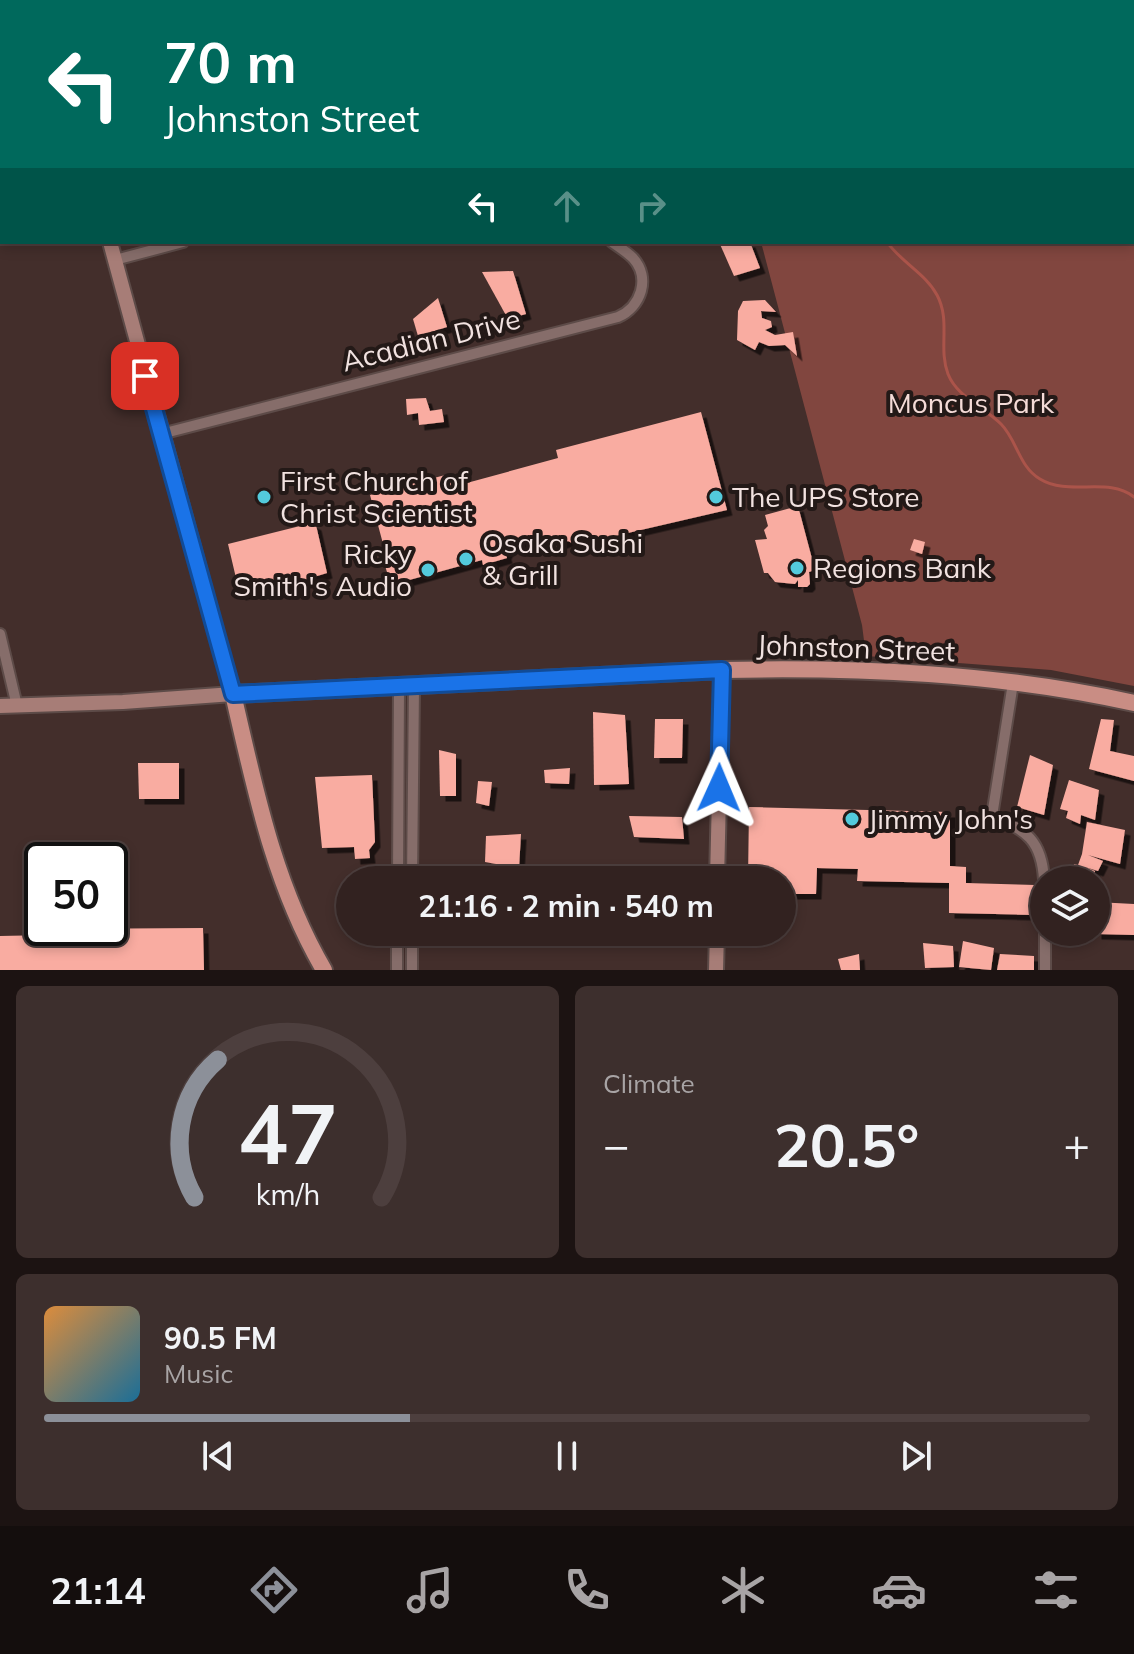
<!DOCTYPE html>
<html lang="en">
<head>
<meta charset="utf-8">
<style>
  :root { --surface:#322220; --page:#3d2f2d; --text:#f1f3f6; --muted:#a8a4a5; --line:#4d3f3e; --accent:#8c9099 }
  body { margin:0; font-family:Mulish,sans-serif; background:var(--page); color:var(--text); height:100vh; display:flex; flex-direction:column; font-size:30px; white-space:nowrap }
  * { box-sizing:border-box; margin:0 }
  p { font-size:26px; color:var(--muted) }
  .icon { flex:none; width:44px; height:44px; fill:none; stroke:currentColor; stroke-width:2; stroke-linecap:round; stroke-linejoin:round }
  .map { position:relative; height:970px; overflow:hidden }
  .side { display:flex; flex-direction:column; gap:16px; padding:16px; background:#1c1312; flex:1 }
  .side>* { flex:none }
  .banner { position:absolute; left:0px; top:0px; width:1134px; height:244px; box-shadow:0 4px 12px #0003,0 0 0 2px var(--line); background:#00695c; color:#fff; overflow:hidden }
  .buttons { position:absolute; left:1030px; top:866px; display:grid; gap:16px }
  .buttons a { display:grid; place-items:center; width:80px; height:80px; border-radius:50%; background:var(--surface); box-shadow:0 4px 12px #0003,0 0 0 2px var(--line); font-size:40px }
  .speed { position:absolute; left:24px; top:842px; display:flex; gap:16px; font-size:40px; font-weight:700; text-align:center }
  .speed>* { display:grid; place-content:center; width:104px; height:104px; border-radius:50%; background:var(--surface); box-shadow:0 4px 12px #0003,0 0 0 2px var(--line); line-height:1 }
  .speed .limit { border:4px solid #111; border-radius:12px; background:#fff; color:#111 }
  .pin { position:absolute; display:grid; place-items:center; width:68px; height:68px; color:#fff; margin:-34px; border-radius:16px; box-shadow:0 4px 12px #0006 }
  .me { position:absolute; width:88px; margin:-44px; rotate:1deg; stroke-linejoin:round; filter:drop-shadow(0 0 6px #0008) }
  .turn { display:flex; align-items:center; gap:28px; height:168px; padding:0 32px; font-size:36px }
  .turn .icon { width:104px; height:104px; stroke-width:2.5 }
  .turn b { display:block; font-size:56px; line-height:68px }
  .lanes { display:flex; align-items:center; height:76px; padding:0 32px; background:#0003; justify-content:center; gap:40px; direction:ltr }
  .lanes .off { opacity:.35 }
  .big { font-size:60px; font-weight:700; line-height:1.1 }
  .side .tile { flex:1; display:flex; flex-direction:column; justify-content:center; gap:12px; min-width:0; padding:0 28px; border-radius:12px; background:var(--page) }
  .side .dial { align-items:center; gap:0 }
  .dial svg { height:208px; overflow:visible; fill:none; stroke:var(--line); stroke-width:7; stroke-linecap:round; text-anchor:middle }
  .dial text { fill:var(--text); stroke:none }
  .song { display:flex; align-items:center; gap:24px }
  .cover { width:96px; height:96px; border-radius:12px; background:linear-gradient(135deg,hsl(30 70% 55%),hsl(200 70% 35%)) }
  .played { height:8px; border-radius:4px; background:linear-gradient(90deg,var(--accent) 35%,var(--line) 35%) }
  .keys { display:flex; justify-content:space-around; direction:ltr }
  .heat { display:flex; justify-content:space-between; align-items:center; font-size:44px; direction:ltr }
  .side .tiles { flex:1; display:grid; gap:16px; grid-template-columns:1fr 1fr }
  .tile:last-child { grid-column:span 2 }
  .trip { position:absolute; left:336px; top:866px; width:460px; height:80px; border-radius:40px; background:var(--surface); box-shadow:0 4px 12px #0003,0 0 0 2px var(--line); font-weight:700; line-height:80px; text-align:center }
  .menu { display:flex; height:128px; justify-content:space-around; align-items:center; background:#140e0d; color:var(--muted) }
  .menu .icon { width:56px; height:56px }
  .menu .active { color:var(--accent) }
  .menu b { font-size:36px; color:var(--text) }
  .map>svg:first-child { display:block }
  .green { fill:#81463f }
  .lines { fill:none; stroke-linecap:round; stroke-linejoin:round }
  .stream { stroke:#ab544a; stroke-width:3 }
  .building { fill:#f9aca1; filter:url(#shadow) }
  .minor-casing { stroke:#5d4b48; stroke-width:14 }
  .secondary-casing { stroke:#5d4b48; stroke-width:18 }
  .primary-casing { stroke:#5d4b48; stroke-width:20 }
  .minor { stroke:#866d6a; stroke-width:10 }
  .secondary { stroke:#a77d77; stroke-width:14 }
  .primary { stroke:#c98d84; stroke-width:16 }
  .route-casing { stroke:#114b97; stroke-width:20 }
  .route { stroke:#1a73e8; stroke-width:14 }
  .poi-dot { fill:#53cadc; stroke:#231917; stroke-width:3 }
  .labels { text-anchor:middle; stroke-width:8; stroke-linejoin:round; paint-order:stroke }
  .street-label { font-size:28px; fill:#f1e2e0; stroke:#231917 }
  .park-label { font-size:28px; fill:#f4dbd7; stroke:#231917 }
  .poi-label { font-size:28px; fill:#f1e2e0; stroke:#231917; text-anchor:start }
</style>
</head>
<body>
<div class="map">
<svg width="1134" height="970" viewBox="0 0 1134 970">
  <defs>
    <filter id="shadow"><feDropShadow dx="5.5" dy="5.5" stdDeviation="0" flood-color="#0009"/></filter>
  </defs>
  <rect width="100%" height="100%" fill="#432e2b"/>
  <path class="green" d="M704,0h430v686l-83,-16 -185,-14 -4,-31 -101,-383h371v-240h-429z"/>
  <g class="lines">
    <g class="stream">
      <path d="M698,2l1,-2"/>
      <path d="M887,242c14,20 39,32 50,53 14,26 1,53 11,79 9,23 36,33 53,50 16,16 18,43 39,55 29,18 68,-3 94,18"/>
    </g>
  </g>
  <g class="building">
    <path d="M719,242h31l10,26 -26,8z"/>
    <path d="M513,271l13,43 -18,5 -26,-47z"/>
    <path d="M438,298l9,29 -29,9 -5,-17z"/>
    <path d="M765,300l11,12 -15,-1 1,7 9,3 1,6 -7,3 10,5 18,-3 4,24 -12,-11 -16,1 -10,-4 -4,8 -18,-10 1,-29 5,-10z"/>
    <path d="M426,398l4,13 12,-2 2,13 -25,3 -1,-12 -11,2 -1,-16z"/>
    <path d="M701,412l26,98 -151,35 -8,-4 -9,3 -14,-7 -34,8 -5,9 1,4 -24,7 -1,-5 -91,25 -9,-29 4,-1 -16,-60 79,-21 3,13 106,-29 -2,-8z"/>
    <path d="M798,506l17,64 -6,2 1,12 -3,3h-9v-7l-3,4 -20,-2 -7,-9h-4l-9,-33 12,-1 -3,-9 4,-4 -3,-11z"/>
    <path d="M312,523l4,2 11,48 -36,11 -5,-9 -9,2v10l-37,8 -12,-51z"/>
    <path d="M914,539l11,3 -3,12 -12,-4z"/>
    <path d="M593,712l32,3 4,69 -35,1z"/>
    <path d="M655,719h28l-1,39h-28z"/>
    <path d="M1101,719l13,1 -4,31 24,5v25l-45,-12z"/>
    <path d="M439,750l17,4v42h-16z"/>
    <path d="M1030,755l23,10 -9,50 -27,-8z"/>
    <path d="M138,763h41v36h-40z"/>
    <path d="M570,768l-1,16 -24,-1 -1,-13z"/>
    <path d="M372,775l3,67 -6,8 1,8 -15,1 -1,-12 -32,1 -7,-71z"/>
    <path d="M1069,780l30,10 -4,30 -14,-5 -1,9 -14,-6 2,-7 -8,-2z"/>
    <path d="M478,781l14,1 -3,24 -13,-3z"/>
    <path d="M749,807l201,5v54l16,1v16l69,2 -1,30 -85,-2v-30l-92,-2 1,-12 -41,-1 -1,26h-34v-14h-34z"/>
    <path d="M629,816l53,1 2,22 -50,-2z"/>
    <path d="M1087,822l38,8 -5,34 -32,-9 15,6 -5,10 -13,-4 10,4 -2,9h-15l-7,-2 3,-14 4,1 4,-11z"/>
    <path d="M521,834l-2,34 -34,-6 1,-26z"/>
    <path d="M1096,902l38,2v31l-38,-1z"/>
    <path d="M203,928l1,42h-204v-34l48,-1v-6z"/>
    <path d="M963,941l31,7 -3,22 -32,-3z"/>
    <path d="M923,943l30,3 1,21 -29,1z"/>
    <path d="M859,954l1,16h-19l-3,-11z"/>
    <path d="M1000,954l34,2v14h-37z"/>
  </g>
  <g class="lines">
    <defs>
      <g id="minor">
        <path d="M294,2l8,-2"/>
        <path d="M0,84l2,-1"/>
        <path d="M115,260l68,-18"/>
        <path d="M161,434l457,-117c23,-10 33,-39 15,-59 -6,-6 -14,-11 -21,-16"/>
        <path d="M0,634l17,72"/>
        <path d="M1013,683l-21,133c34,13 50,25 52,64"/>
        <path d="M398,880l1,-194"/>
        <path d="M412,880l2,-194"/>
        <path d="M397,932v38"/>
        <path d="M412,970v-38"/>
        <path d="M1045,970v-38"/>
      </g>
      <g id="secondary">
        <path d="M47,0v2"/>
        <path d="M0,706l123,-4 110,-8 -123,-452"/>
        <path d="M717,880l5,-210"/>
        <path d="M716,970l1,-38"/>
      </g>
      <path id="primary" d="M324,970c-50,-85 -69,-181 -91,-276l489,-24c137,-3 277,3 412,33"/>
    </defs>
    <use href="#minor" class="minor-casing"/>
    <use href="#secondary" class="secondary-casing"/>
    <use href="#primary" class="primary-casing"/>
    <use href="#minor" class="minor"/>
    <use href="#secondary" class="secondary"/>
    <use href="#primary" class="primary"/>
  </g>
  <g class="lines">
    <defs>
      <path id="route" d="M145,376l88,318 489,-24 -3,118"/>
    </defs>
    <use href="#route" class="route-casing"/>
    <use href="#route" class="route"/>
  </g>
  <g class="poi-dot">
    <circle cx="264" cy="497" r="8"/>
    <circle cx="716" cy="497" r="8"/>
    <circle cx="466" cy="559" r="8"/>
    <circle cx="797" cy="568" r="8"/>
    <circle cx="428" cy="570" r="8"/>
    <circle cx="852" cy="819" r="8"/>
  </g>
  <g class="labels">
    <g class="street-label">
      <text transform="translate(431 340) rotate(-14)" y="10">Acadian Drive</text>
      <text transform="translate(856 648) rotate(2)" y="10">Johnston Street</text>
    </g>
    <g class="park-label">
      <text x="971" y="413">Moncus Park</text>
    </g>
    <g class="poi-label">
      <text x="280" y="491">First Church of<tspan x="280" dy="32">Christ Scientist</tspan></text>
      <text x="732" y="507">The UPS Store</text>
      <text x="482" y="553">Osaka Sushi<tspan x="482" dy="32">&amp; Grill</tspan></text>
      <text x="412" y="564" text-anchor="end">Ricky<tspan x="412" dy="32">Smith's Audio</tspan></text>
      <text x="813" y="578">Regions Bank</text>
      <text x="868" y="829">Jimmy John's</text>
    </g>
  </g>
</svg>
<div class="buttons">
<a><svg class="icon" aria-label="layers" viewBox="0 0 24 24"><path d="M12 4l9 5-9 5-9-5zM3 14l9 5 9-5"/></svg></a>
</div>
<div class="speed"><div class="limit">50</div></div>
<div class="pin" style="left:145px;top:376px;background:#d93025"><svg class="icon" aria-label="arrive" viewBox="0 0 24 24"><path d="M6 21V4h12l-3 4 3 4H6"/></svg></div>
<svg class="me" style="left:719px;top:788px" viewBox="-20 -20 40 40"><path d="M0-17L14 15 0 8-14 15z" fill="#1a73e8" stroke="#fff" stroke-width="4"/></svg>
<div class="trip">21:16 · 2 min · 540 m</div>
<div class="banner">
<div class="turn"><svg class="icon" aria-label="left" viewBox="0 0 24 24"><path d="M17 20v-9H6M10 6l-5 5 5 5"/></svg><div><b>70 m</b>Johnston Street</div></div>
<div class="lanes"><svg class="icon" aria-label="left" viewBox="0 0 24 24"><path d="M17 20v-9H6M10 6l-5 5 5 5"/></svg><svg class="icon off" aria-label="ahead" viewBox="0 0 24 24"><path d="M12 20V5M6 11l6-6 6 6"/></svg><svg class="icon off" aria-label="right" viewBox="0 0 24 24"><path d="M7 20v-9h11M14 6l5 5-5 5"/></svg></div>
</div>
</div>
<section class="side">
<div class="tiles">
<div class="tile dial"><svg viewBox="0 0 100 80">
<path d="M14 69A42 42 0 1 1 86 69"/>
<path d="M14 69A42 42 0 0 1 23 16" stroke="#8c9099"/>
<text x="50" y="56" font-size="32" font-weight="700">47</text>
<text x="50" y="72" font-size="11">km/h</text>
</svg></div>
<div class="tile"><p>Climate</p>
<div class="heat"><a>−</a><b class="big">20.5°</b><a>+</a></div>
</div>
<div class="tile">
<div class="song"><i class="cover"></i><div><b>90.5 FM</b><p>Music</p></div></div>
<div class="played"></div>
<div class="keys"><svg class="icon" aria-label="previous" viewBox="0 0 24 24"><path d="M18 5L8 12l10 7zM5 5v14"/></svg><svg class="icon" aria-label="pause" viewBox="0 0 24 24"><path d="M8 5v14M16 5v14"/></svg><svg class="icon" aria-label="next" viewBox="0 0 24 24"><path d="M6 5l10 7-10 7zM19 5v14"/></svg></div>
</div>
</div>
</section>
<nav class="menu">
<b>21:14</b>
<svg class="icon active" aria-label="directions" viewBox="0 0 24 24"><path d="M12 3l9 9-9 9-9-9zM9 14v-3h6M13 9l2 2-2 2"/></svg>
<svg class="icon" aria-label="music" viewBox="0 0 24 24"><path d="M9 18V5l10-2v13"/><circle cx="6" cy="18" r="3"/><circle cx="16" cy="16" r="3"/></svg>
<svg class="icon" aria-label="phone" viewBox="0 0 24 24"><path d="M5 4h4l2 5-3 2q2 4 5 5l2-3 5 2v4C11 20 4 13 5 4z"/></svg>
<svg class="icon" aria-label="climate" viewBox="0 0 24 24"><path d="M12 3v18M4 7l16 10M4 17L20 7"/></svg>
<svg class="icon" aria-label="car" viewBox="0 0 24 24"><path d="M5 17H2v-5l4-1 3-4h7l3 4 3 1v5h-3M9 17h6M6 11h13"/><circle cx="7" cy="17" r="2"/><circle cx="17" cy="17" r="2"/></svg>
<svg class="icon" aria-label="filters" viewBox="0 0 24 24"><path d="M4 7h16M4 17h16"/><circle cx="9" cy="7" r="2"/><circle cx="15" cy="17" r="2"/></svg>
</nav>
</body>
</html>
